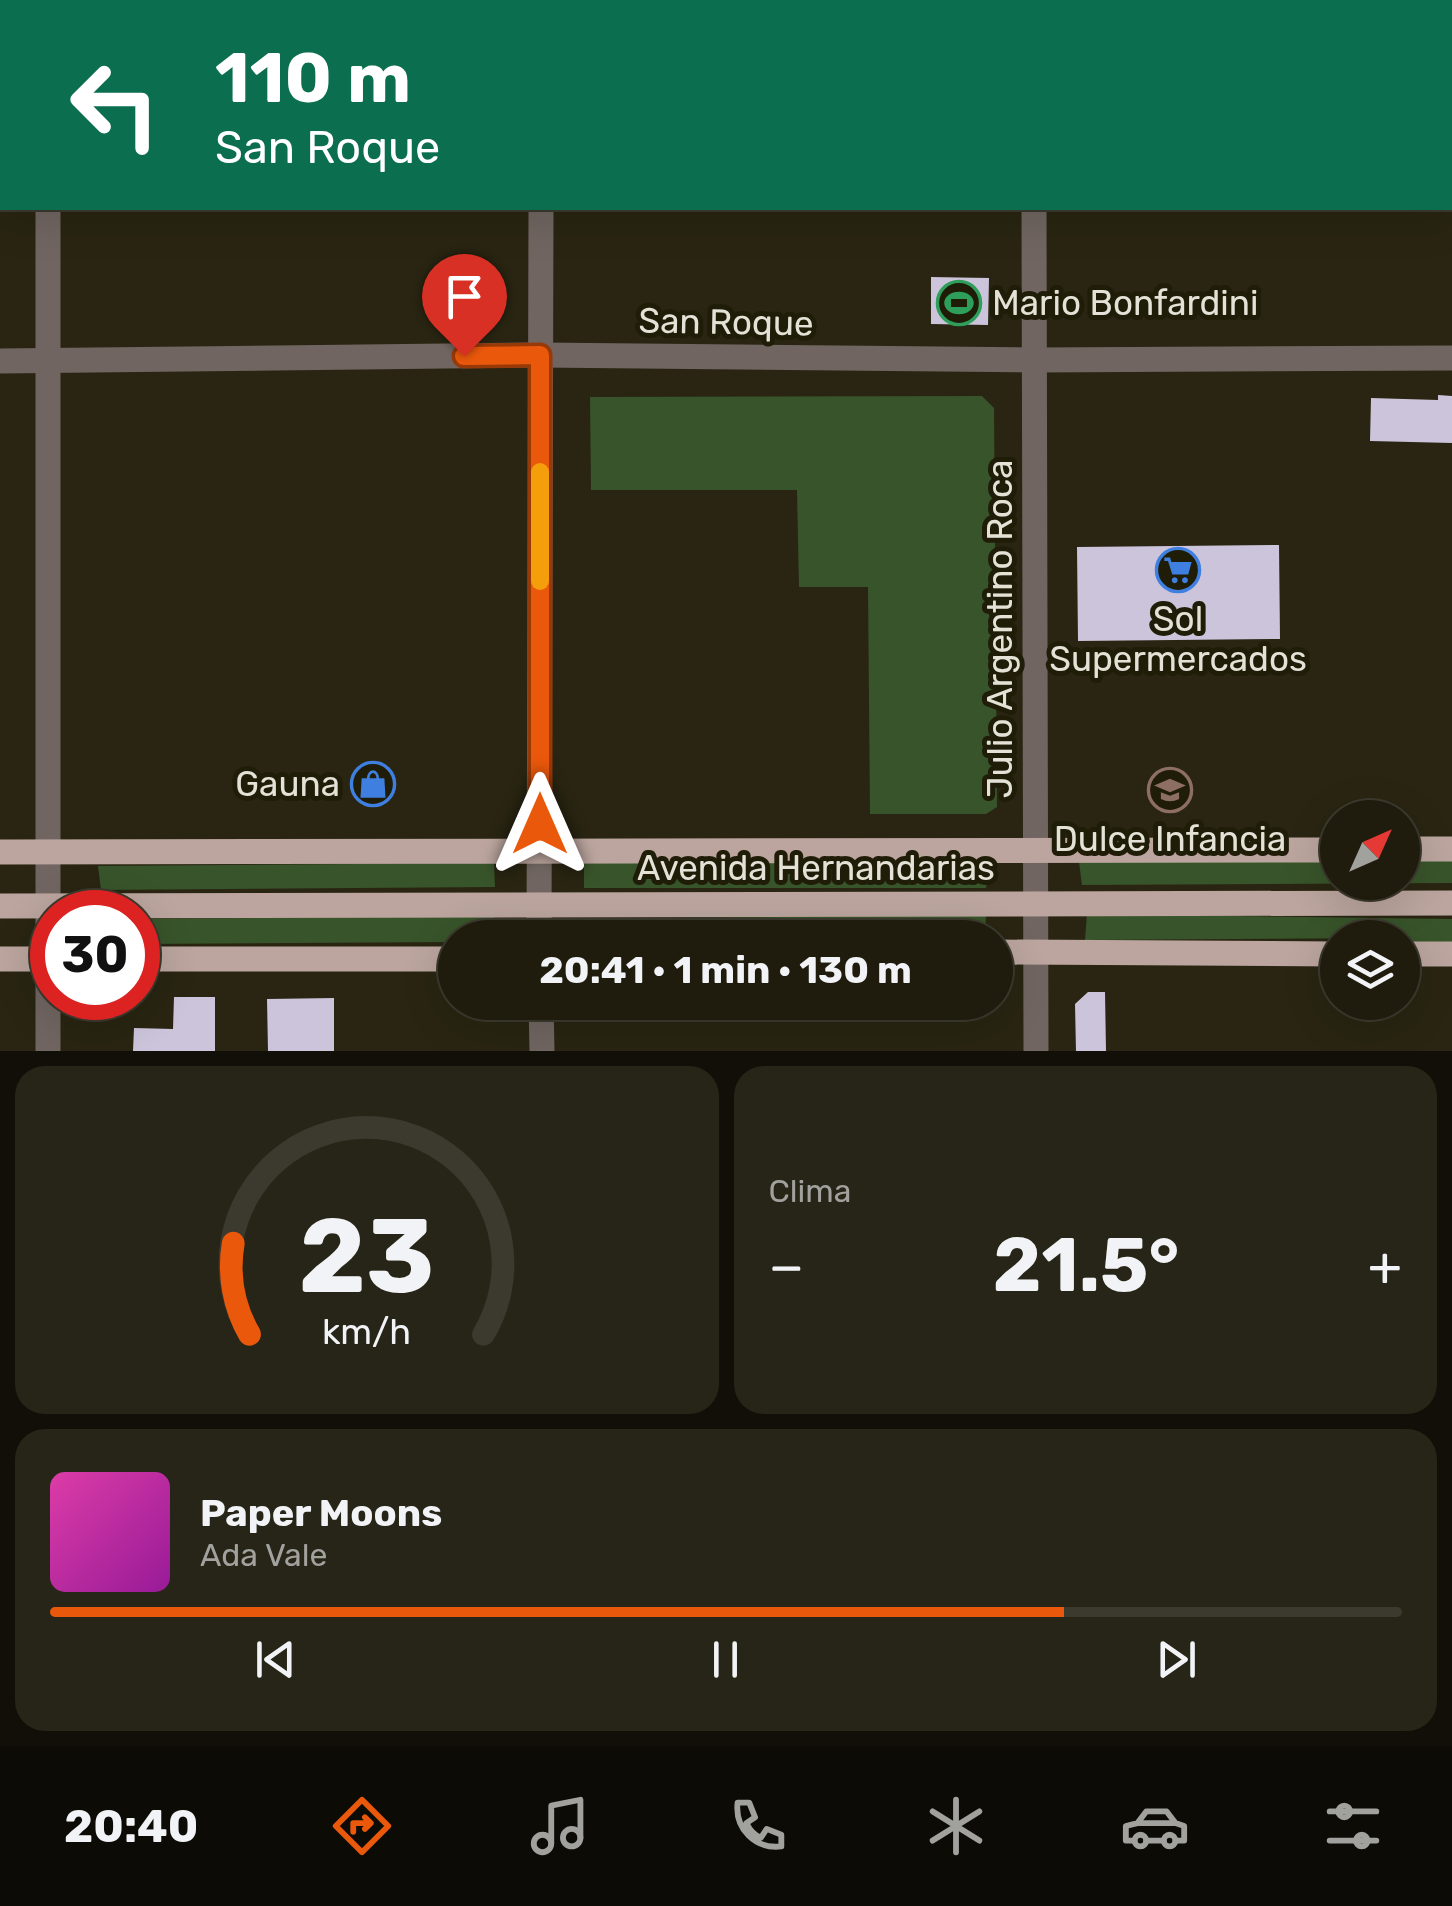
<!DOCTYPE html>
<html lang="es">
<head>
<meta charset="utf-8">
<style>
  :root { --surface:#1f1c0e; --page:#272517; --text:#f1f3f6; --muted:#a1a19e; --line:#3c3a2e; --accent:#ea580c }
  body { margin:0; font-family:Rubik,sans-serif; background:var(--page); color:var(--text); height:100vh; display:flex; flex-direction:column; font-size:38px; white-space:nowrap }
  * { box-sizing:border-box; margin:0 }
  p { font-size:32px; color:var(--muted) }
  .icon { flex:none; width:55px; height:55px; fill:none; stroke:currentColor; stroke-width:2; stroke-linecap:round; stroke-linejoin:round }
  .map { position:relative; height:1051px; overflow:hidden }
  .sheet { display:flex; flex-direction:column; gap:15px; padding:15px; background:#110f08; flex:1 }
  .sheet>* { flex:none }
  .guide { position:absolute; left:0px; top:0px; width:1452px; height:210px; box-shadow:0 10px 40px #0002,0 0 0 2px var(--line); background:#0b6e4f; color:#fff; overflow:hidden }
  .needle { width:65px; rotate:45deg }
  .buttons { position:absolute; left:1320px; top:800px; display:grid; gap:20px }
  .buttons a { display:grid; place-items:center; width:100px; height:100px; border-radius:50%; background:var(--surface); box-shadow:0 10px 40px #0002,0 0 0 2px var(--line); font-size:50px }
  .speed { position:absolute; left:30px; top:890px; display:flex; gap:20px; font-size:50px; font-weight:700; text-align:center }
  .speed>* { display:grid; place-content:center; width:130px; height:130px; border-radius:50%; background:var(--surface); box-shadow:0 10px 40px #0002,0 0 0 2px var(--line); line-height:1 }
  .speed .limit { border:15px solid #d22; background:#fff; color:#111 }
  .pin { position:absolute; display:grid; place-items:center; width:85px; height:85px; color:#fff; margin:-102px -42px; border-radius:50% 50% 50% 0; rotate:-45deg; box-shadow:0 0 10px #0007 }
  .pin .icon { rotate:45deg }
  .me { position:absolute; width:110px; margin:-55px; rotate:0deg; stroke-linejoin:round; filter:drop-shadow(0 0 8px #0008) }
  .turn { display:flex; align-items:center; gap:35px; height:210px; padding:0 50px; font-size:45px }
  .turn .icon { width:130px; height:130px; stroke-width:2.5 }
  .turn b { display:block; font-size:70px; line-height:85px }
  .big { font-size:75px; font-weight:700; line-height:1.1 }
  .sheet .card { flex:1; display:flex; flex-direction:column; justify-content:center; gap:15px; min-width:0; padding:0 35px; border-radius:30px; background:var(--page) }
  .sheet .dial { align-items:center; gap:0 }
  .dial svg { height:260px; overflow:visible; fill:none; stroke:var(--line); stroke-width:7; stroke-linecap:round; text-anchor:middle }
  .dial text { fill:var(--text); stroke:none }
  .song { display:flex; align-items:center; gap:30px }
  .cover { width:120px; height:120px; border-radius:15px; background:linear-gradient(135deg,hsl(320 70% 55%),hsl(300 70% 35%)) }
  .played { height:10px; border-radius:5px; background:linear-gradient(90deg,var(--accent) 75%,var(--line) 75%) }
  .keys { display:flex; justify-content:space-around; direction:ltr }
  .heat { display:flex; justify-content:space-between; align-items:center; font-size:55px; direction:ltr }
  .sheet .tiles { flex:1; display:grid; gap:15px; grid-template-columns:1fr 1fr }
  .card:last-child { grid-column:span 2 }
  .trip { position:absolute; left:438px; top:920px; width:575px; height:100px; border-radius:50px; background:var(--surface); box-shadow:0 10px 40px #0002,0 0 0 2px var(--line); font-weight:700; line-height:100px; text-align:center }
  .menu { display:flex; height:160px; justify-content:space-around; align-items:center; background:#0c0b06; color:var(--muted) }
  .menu .icon { width:70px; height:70px }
  .menu .selected { color:var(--accent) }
  .menu b { font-size:45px; color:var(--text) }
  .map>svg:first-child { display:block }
  .green { fill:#38542a }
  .building { fill:#ccc4db }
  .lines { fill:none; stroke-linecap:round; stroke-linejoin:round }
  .minor { stroke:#706561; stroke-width:25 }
  .primary { stroke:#bba59e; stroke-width:25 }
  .route-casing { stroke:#983908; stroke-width:25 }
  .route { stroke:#ea580c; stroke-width:18 }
  .slow { stroke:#f59e0b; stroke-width:18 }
  .labels { text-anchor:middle; stroke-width:10; stroke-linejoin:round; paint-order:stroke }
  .poi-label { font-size:35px; fill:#e4e2d6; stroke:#1f1c08 }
  .street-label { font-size:35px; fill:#e4e2d6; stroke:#1f1c08 }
</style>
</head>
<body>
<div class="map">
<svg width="1452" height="1051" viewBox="0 0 1452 1051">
  <rect width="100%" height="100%" fill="#292512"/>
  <g class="green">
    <path d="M982,396l12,12 3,399 -11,7h-116l-2,-227h-69l-2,-97h-206l-1,-93z"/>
    <path d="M1452,858v25l-370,2 -3,-23 258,-3 1,23h64l1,-23z"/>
    <path d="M584,860l406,4 -4,24h-402z"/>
    <path d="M494,863l1,24 -394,3 -3,-24z"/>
    <path d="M1087,914l365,5v23h-49l-1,-4 -317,2z"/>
    <path d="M986,915l-1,23h-398l-1,-19z"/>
    <path d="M494,916v21l-39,1v4l-317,2v-25z"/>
  </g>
  <g class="building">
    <path d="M931,277l58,1 -1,47 -57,-1z"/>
    <path d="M1438,395l14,1v47l-82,-2 1,-43 67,2z"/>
    <path d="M1279,545l1,94 -202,2 -1,-94z"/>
    <path d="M1088,992h17l1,59h-30l-1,-47z"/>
    <path d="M174,997h41v54h-82l1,-23 39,1z"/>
    <path d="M334,998v53h-66l-1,-52z"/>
  </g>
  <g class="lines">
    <g class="minor">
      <path d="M47,0l1,2"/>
      <path d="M542,2v-2"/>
      <path d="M1034,2v-2"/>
      <path d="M48,208v843"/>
      <path d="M1034,208l2,843"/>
      <path d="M0,361l540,-6 494,5 418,-2"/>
      <path d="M539,938l2,-730"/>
      <path d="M541,1002l1,49"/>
    </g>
    <g class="primary">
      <path d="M1402,849h50"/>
      <path d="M0,852l1338,-2"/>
      <path d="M0,906l1452,-3"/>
      <path d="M995,952l343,2"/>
      <path d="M1402,954h50"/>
      <path d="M0,959h52"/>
      <path d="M138,959h317"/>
    </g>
  </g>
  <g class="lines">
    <defs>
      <path id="route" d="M464,356l76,-1v469"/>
    </defs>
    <use href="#route" class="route-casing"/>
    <use href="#route" class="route"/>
    <path class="slow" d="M540,472v109"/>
  </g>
  <defs>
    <symbol id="stadium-ring" viewBox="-11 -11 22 22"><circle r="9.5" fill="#1f1c08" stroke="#2e9e5b" stroke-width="1.5"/><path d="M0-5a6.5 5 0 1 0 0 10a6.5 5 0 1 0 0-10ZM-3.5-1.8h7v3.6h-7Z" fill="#2e9e5b"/></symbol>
    <symbol id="supermarket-ring" viewBox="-11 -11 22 22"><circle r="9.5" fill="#1f1c08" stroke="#3f7fe0" stroke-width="1.5"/><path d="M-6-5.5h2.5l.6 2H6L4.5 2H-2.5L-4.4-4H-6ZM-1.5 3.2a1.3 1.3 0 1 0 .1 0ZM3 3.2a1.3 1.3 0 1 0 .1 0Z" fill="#3f7fe0"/></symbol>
    <symbol id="shop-ring" viewBox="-11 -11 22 22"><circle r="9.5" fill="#1f1c08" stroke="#3f7fe0" stroke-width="1.5"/><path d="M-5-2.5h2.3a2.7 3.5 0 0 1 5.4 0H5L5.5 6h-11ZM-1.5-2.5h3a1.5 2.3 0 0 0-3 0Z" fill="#3f7fe0"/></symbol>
    <symbol id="school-ring" viewBox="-11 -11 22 22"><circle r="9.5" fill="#1f1c08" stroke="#8d6e63" stroke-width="1.5"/><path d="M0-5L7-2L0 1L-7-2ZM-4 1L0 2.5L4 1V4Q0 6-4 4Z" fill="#8d6e63"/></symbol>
  </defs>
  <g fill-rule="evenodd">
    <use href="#stadium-ring" x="934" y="278" width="50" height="50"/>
    <use href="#supermarket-ring" x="1153" y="545" width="50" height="50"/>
    <use href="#shop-ring" x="348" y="759" width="50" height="50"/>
    <use href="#school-ring" x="1145" y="765" width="50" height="50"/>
  </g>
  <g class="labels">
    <g class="poi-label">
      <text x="992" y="315" text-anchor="start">Mario Bonfardini</text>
      <text x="1178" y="631">Sol<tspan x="1178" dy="40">Supermercados</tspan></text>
      <text x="340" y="796" text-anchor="end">Gauna</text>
      <text x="1170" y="851">Dulce Infancia</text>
    </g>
    <g class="street-label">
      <text transform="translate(726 322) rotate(1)" y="12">San Roque</text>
      <text transform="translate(1000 629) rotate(-90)" y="12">Julio Argentino Roca</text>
      <text x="816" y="880">Avenida Hernandarias</text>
    </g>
  </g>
</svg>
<div class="buttons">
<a><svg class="needle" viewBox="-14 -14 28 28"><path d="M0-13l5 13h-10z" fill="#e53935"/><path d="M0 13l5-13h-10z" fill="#a1a19e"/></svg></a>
<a><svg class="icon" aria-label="layers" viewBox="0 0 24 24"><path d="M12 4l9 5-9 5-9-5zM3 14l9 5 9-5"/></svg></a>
</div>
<div class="speed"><div class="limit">30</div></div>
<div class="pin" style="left:464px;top:356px;background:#d93025"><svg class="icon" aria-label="arrive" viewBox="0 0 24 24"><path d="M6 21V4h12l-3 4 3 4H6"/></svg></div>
<svg class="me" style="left:540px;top:824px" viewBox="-20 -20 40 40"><path d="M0-17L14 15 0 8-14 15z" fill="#ea580c" stroke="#fff" stroke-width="4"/></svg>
<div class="trip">20:41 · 1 min · 130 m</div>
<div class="guide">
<div class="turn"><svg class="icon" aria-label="left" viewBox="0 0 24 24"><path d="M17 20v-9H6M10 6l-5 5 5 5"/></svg><div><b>110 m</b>San Roque</div></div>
</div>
</div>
<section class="sheet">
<div class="tiles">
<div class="card dial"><svg viewBox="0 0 100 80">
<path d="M14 69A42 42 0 1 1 86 69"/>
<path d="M14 69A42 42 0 0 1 9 41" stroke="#ea580c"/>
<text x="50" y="56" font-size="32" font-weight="700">23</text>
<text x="50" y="72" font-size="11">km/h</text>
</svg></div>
<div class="card"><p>Clima</p>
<div class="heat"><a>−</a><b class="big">21.5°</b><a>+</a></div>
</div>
<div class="card">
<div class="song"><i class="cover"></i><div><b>Paper Moons</b><p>Ada Vale</p></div></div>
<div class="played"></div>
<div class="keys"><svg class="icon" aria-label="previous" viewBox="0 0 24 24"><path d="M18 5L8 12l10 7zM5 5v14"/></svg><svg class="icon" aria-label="pause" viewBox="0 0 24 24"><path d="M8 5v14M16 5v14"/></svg><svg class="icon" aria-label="next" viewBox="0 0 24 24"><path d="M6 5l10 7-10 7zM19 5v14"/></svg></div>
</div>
</div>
</section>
<nav class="menu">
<b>20:40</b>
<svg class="icon selected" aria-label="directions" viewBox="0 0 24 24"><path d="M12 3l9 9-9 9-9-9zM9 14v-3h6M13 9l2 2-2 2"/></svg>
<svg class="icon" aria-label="music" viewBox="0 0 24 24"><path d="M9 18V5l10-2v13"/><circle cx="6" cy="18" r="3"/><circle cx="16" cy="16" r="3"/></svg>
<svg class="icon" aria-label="phone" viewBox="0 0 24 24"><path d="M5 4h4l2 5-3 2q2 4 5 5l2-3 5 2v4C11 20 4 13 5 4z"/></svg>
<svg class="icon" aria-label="climate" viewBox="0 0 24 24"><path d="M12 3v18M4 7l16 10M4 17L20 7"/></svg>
<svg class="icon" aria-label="car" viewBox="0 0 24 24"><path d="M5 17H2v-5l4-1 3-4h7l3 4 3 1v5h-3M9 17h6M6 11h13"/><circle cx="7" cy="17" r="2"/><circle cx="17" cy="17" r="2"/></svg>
<svg class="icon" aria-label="filters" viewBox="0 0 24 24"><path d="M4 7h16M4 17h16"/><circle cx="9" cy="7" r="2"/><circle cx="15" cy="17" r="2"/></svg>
</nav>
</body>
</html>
